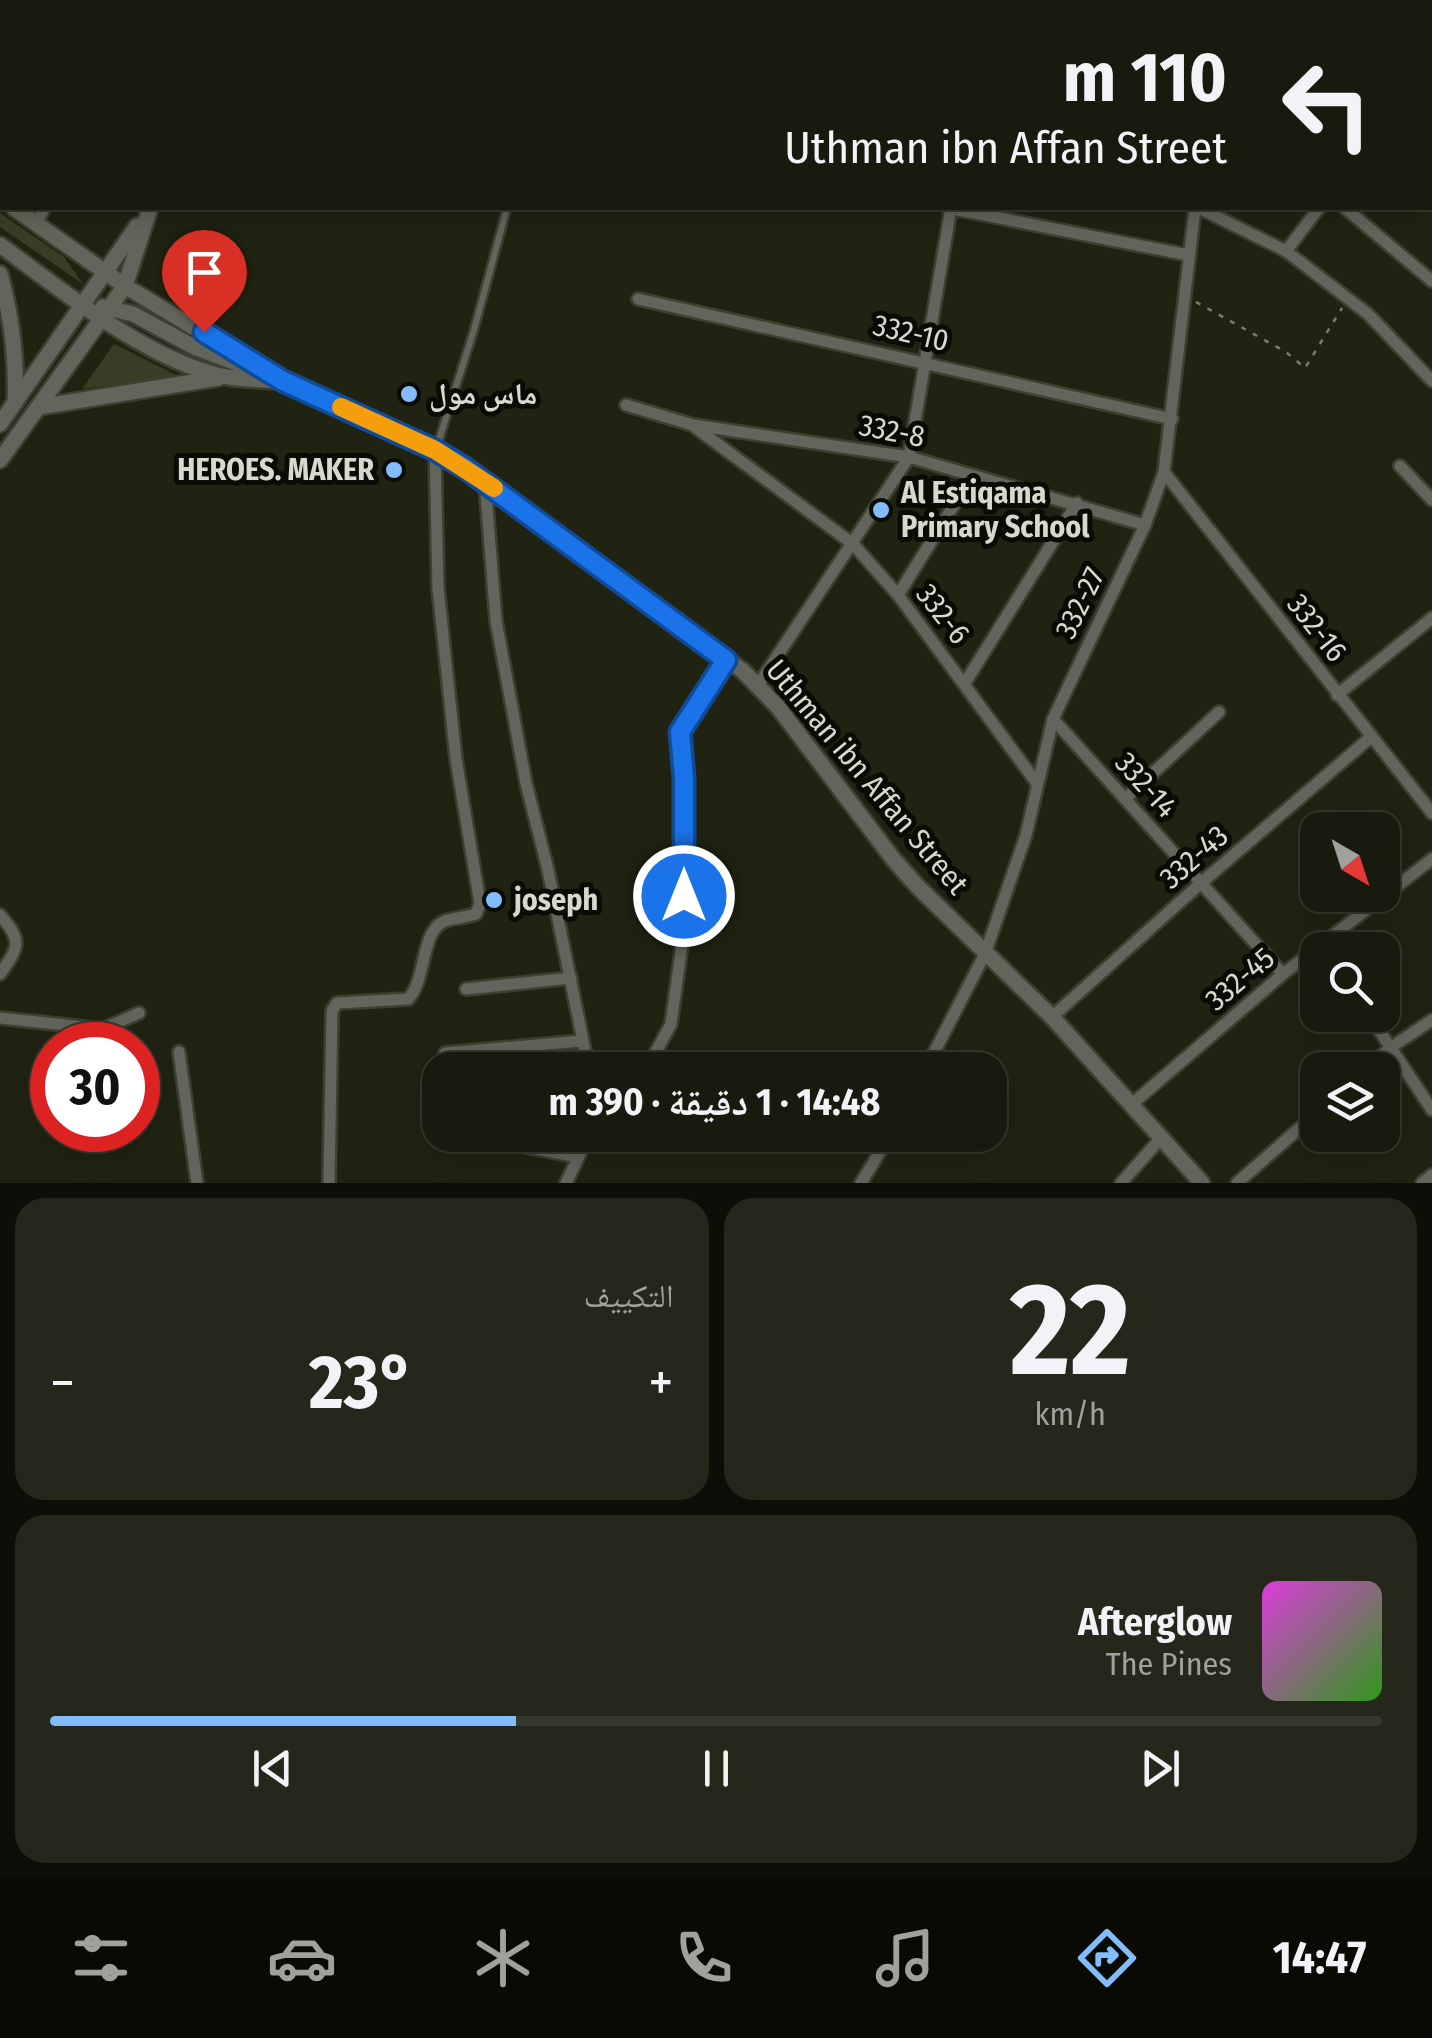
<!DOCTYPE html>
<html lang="ar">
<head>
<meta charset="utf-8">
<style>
  :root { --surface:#181a0d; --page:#25271b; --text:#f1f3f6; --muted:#9fa19d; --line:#36382e; --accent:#83bcfb }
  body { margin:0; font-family:"Fira Sans Condensed","Noto Naskh Arabic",sans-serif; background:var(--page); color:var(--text); direction:rtl; height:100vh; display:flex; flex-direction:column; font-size:38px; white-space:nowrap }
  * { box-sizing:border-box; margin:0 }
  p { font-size:32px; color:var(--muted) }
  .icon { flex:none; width:55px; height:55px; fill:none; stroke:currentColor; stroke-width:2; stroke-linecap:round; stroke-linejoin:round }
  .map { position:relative; height:1183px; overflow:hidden; direction:ltr }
  .side { display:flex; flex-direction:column; gap:15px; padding:15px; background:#0d0e07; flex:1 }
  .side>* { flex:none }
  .top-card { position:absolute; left:0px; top:0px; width:1432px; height:210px; box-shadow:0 5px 25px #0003,0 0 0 2px var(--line); direction:rtl; background:#181a0d; color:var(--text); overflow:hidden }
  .needle { width:65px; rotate:141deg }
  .fabs { position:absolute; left:1300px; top:812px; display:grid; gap:20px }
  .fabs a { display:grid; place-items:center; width:100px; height:100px; border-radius:20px; background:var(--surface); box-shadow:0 5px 25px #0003,0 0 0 2px var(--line); font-size:50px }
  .speed { position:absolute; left:30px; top:1022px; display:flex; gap:20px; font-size:50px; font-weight:700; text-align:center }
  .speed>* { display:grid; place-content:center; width:130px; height:130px; border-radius:50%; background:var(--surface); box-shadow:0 5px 25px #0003,0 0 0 2px var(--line); line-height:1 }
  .speed .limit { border:15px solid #d22; background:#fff; color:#111 }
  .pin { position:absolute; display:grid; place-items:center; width:85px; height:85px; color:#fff; margin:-102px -42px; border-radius:50% 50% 50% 0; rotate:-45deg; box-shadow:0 0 10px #0007 }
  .pin .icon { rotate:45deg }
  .me { position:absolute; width:110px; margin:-55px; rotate:0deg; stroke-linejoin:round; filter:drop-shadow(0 0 8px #0008) }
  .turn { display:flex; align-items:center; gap:35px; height:210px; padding:0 40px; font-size:45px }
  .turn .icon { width:130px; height:130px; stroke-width:2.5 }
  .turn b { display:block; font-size:70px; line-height:85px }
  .big { font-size:75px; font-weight:700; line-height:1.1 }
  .side .card { flex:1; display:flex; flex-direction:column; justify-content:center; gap:15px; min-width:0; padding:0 35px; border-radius:30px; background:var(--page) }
  .side .dial { align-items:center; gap:0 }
  .dial b { font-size:130px; line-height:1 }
  .song { display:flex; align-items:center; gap:30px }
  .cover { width:120px; height:120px; border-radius:15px; background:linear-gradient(135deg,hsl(300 70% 55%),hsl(110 70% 35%)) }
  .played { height:10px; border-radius:5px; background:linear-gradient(90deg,var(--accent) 35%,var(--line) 35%) }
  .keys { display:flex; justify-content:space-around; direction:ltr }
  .heat { display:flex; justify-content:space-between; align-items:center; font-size:55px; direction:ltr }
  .side .tiles { flex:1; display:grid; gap:15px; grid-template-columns:1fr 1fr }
  .card:last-child { grid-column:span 2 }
  .trip { position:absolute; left:422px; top:1052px; width:585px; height:100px; border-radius:30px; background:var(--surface); box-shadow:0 5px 25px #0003,0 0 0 2px var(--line); font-weight:700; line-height:100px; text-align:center; direction:rtl }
  .tabs { display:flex; height:160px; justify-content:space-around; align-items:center; background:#0a0a05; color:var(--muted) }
  .tabs .icon { width:70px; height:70px }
  .tabs .selected { color:var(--accent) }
  .tabs b { font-size:45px; color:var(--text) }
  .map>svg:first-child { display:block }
  .green { fill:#3a3d26 }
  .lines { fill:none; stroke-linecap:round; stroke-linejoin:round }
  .service-casing { stroke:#3d402f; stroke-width:11 }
  .minor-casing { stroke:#3d402f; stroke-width:16 }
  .tertiary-casing { stroke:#3d402f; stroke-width:20 }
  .path { stroke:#7b7e6f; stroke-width:2.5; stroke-dasharray:5 8; stroke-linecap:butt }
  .service { stroke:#63655c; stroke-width:6 }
  .minor { stroke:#63655c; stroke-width:11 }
  .tertiary { stroke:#63655c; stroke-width:15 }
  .route-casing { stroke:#114b97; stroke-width:25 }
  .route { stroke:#1a73e8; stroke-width:18 }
  .slow { stroke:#f59e0b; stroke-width:18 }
  .poi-dot { fill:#83bcfb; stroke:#0a0b05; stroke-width:4 }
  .labels { text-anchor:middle; stroke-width:10; stroke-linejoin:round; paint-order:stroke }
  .street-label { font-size:30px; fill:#d7d9ce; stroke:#0a0b05 }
  .poi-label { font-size:30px; font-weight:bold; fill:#d7d9ce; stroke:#0a0b05; text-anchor:start }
</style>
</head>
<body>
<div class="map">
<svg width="1432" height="1183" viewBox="0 0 1432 1183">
  <rect width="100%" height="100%" fill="#202311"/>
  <g class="green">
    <path d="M0,213l64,44 19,27 -83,-57z"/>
    <path d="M114,344l66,33 -98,12z"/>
  </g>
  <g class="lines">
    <defs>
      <g id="service">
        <path d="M1233,0l2,2"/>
        <path d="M759,2l2,-2"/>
        <path d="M436,449l38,-119 33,-122"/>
      </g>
      <g id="minor">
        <path d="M961,0v2"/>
        <path d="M1351,0l1,2"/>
        <path d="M65,2l1,-2"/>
        <path d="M167,2l1,-2"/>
        <path d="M0,110l2,-4"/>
        <path d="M1430,115l2,2"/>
        <path d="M1430,180l2,-4"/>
        <path d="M1430,201l2,2"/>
        <path d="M948,208l240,47"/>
        <path d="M1199,208l87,43 82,63 64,67"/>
        <path d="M1345,208l87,73"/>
        <path d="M36,223l9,-15"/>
        <path d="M1286,251l33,-43"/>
        <path d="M638,299l534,120"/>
        <path d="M626,405l67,20 216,32 236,68"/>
        <path d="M696,428l157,116 45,51 138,187"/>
        <path d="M1400,466l32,34"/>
        <path d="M1164,472l268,341"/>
        <path d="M485,482l11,139 30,162 22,87 41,200"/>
        <path d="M898,595l74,-119"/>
        <path d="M965,683l112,-180"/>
        <path d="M758,685l151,-228 42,-249"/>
        <path d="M1337,695l95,-77"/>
        <path d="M1053,719l230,255"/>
        <path d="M1125,799l94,-87"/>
        <path d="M0,915c23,26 19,32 0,59"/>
        <path d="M466,989l105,-11"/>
        <path d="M1369,1015l63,95"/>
        <path d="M1052,1017l149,-134 170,-146"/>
        <path d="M0,1018l103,11 36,-16"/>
        <path d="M179,1052l18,131"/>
        <path d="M445,1053l137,-12"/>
        <path d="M646,1070l25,-46 13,-94v-152l-4,-46 46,-72"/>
        <path d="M925,1070l60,-116 41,-119 27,-116 92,-194 19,-53 31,-264"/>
        <path d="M1365,1070l25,-22 42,-28"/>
        <path d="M1132,1104l151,-130 149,-115"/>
        <path d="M866,1135l18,11"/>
        <path d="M496,1141l82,16"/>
        <path d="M329,1183l3,-172 5,-8 71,-4c19,-19 12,-68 37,-78 10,-3 21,-4 31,-7l4,-11 -24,-144 -18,-171 -3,-138"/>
        <path d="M566,1183l23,-48"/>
        <path d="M861,1183l29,-48"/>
        <path d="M1121,1183l41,-46"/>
        <path d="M1237,1183l81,-71"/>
        <path d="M1422,1183l10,-8"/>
      </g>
      <g id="tertiary">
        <path d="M273,2l1,-2"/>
        <path d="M0,198l2,1"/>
        <path d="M14,208l111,78 158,95 152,69 30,19 278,202 35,36 116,153 24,27 134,130 150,166"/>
        <path d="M0,245c63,46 142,111 217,130 20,5 42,4 62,6"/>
        <path d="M0,274c12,44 17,84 15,129"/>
        <path d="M103,307l30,7 61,33 53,20"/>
        <path d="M39,407l179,-29"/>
        <path d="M0,424l137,-198"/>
        <path d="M0,460l125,-174 25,-78"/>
      </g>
    </defs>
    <use href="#service" class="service-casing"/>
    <use href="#minor" class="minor-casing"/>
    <use href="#tertiary" class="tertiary-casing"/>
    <g class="path">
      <path d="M1144,0l2,2"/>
      <path d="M595,2l1,-2"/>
      <path d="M1196,302l90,50 19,16 37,-60"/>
    </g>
    <use href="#service" class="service"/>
    <use href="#minor" class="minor"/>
    <use href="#tertiary" class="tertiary"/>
  </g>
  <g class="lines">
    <defs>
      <path id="route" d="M204,332l79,49 152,69 30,18 261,192 -46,72 4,46v118"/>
    </defs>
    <use href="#route" class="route-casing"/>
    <use href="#route" class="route"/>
    <path class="slow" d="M341,407l94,43 59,38"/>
  </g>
  <g class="poi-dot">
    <circle cx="409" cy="394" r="10"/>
    <circle cx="394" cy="470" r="10"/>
    <circle cx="881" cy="510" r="10"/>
    <circle cx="494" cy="900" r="10"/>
  </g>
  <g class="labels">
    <g class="street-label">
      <text transform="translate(911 333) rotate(13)" y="10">332-10</text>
      <text transform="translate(892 431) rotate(11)" y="10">332-8</text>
      <text transform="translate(1080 603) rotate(-64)" y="10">332-27</text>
      <text transform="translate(943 614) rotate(52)" y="10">332-6</text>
      <text transform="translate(1317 628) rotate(52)" y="10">332-16</text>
      <text transform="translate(867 777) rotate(50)" y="10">Uthman ibn Affan Street</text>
      <text transform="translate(1146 785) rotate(48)" y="10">332-14</text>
      <text transform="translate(1194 857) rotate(-41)" y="10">332-43</text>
      <text transform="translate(1240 979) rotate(-40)" y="10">332-45</text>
    </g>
    <g class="poi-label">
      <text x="429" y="404">ماس مول</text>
      <text x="374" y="480" text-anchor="end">HEROES. MAKER</text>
      <text x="901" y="503">Al Estiqama<tspan x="901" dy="34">Primary School</tspan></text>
      <text x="514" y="910">joseph</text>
    </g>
  </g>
</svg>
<div class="fabs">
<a><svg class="needle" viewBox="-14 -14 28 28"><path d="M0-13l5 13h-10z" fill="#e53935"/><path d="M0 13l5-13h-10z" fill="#9fa19d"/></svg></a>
<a><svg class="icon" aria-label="search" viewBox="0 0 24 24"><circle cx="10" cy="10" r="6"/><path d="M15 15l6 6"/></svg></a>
<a><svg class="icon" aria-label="layers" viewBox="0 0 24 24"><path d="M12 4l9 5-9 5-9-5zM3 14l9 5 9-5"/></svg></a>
</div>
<div class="speed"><div class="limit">30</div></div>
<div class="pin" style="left:204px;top:332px;background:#d93025"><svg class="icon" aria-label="arrive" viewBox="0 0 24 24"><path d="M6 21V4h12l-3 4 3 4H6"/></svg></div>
<svg class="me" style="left:684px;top:896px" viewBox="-20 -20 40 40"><circle r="17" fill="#1a73e8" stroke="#fff" stroke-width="3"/><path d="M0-11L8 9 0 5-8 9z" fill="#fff"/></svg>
<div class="trip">14:48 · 1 دقيقة · 390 m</div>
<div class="top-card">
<div class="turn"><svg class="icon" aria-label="left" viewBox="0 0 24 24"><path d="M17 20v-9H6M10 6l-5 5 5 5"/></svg><div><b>110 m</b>Uthman ibn Affan Street</div></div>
</div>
</div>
<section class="side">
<div class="tiles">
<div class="card dial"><b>22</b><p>km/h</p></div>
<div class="card"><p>التكييف</p>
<div class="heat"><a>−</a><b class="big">23°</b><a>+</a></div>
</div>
<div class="card">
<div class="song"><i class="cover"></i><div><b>Afterglow</b><p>The Pines</p></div></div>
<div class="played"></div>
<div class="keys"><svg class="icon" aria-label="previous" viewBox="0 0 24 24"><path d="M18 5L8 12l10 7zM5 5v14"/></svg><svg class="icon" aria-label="pause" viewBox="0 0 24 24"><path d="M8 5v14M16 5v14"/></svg><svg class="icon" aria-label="next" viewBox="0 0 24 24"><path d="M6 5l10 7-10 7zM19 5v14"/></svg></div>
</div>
</div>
</section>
<nav class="tabs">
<b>14:47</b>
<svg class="icon selected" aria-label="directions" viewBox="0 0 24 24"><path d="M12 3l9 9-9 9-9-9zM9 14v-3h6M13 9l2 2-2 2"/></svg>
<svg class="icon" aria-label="music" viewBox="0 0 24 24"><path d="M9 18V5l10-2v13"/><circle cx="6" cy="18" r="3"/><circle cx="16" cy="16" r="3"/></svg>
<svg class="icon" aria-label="phone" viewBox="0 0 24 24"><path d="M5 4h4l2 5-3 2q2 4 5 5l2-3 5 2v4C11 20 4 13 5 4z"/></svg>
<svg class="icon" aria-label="climate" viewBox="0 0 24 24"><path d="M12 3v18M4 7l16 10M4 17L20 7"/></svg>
<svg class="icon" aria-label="car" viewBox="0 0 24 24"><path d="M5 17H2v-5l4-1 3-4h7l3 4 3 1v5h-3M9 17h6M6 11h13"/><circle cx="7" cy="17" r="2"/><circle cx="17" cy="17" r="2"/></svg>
<svg class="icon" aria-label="filters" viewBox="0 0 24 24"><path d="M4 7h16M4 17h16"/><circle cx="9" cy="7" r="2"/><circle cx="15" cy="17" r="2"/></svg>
</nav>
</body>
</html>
